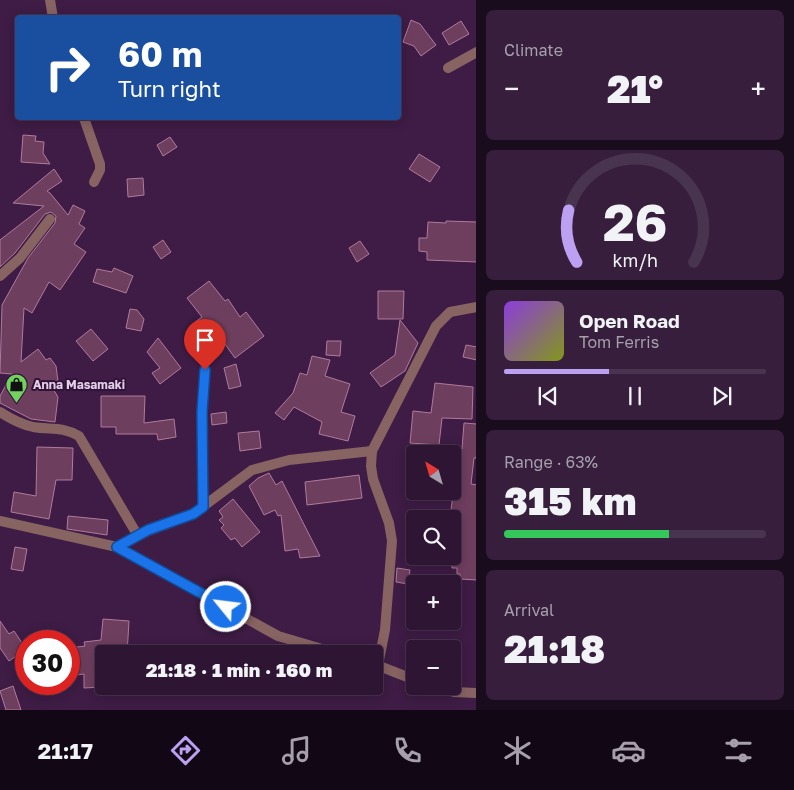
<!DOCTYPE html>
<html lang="en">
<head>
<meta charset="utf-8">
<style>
  :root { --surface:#2e1534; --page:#361e3c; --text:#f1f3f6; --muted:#a79fac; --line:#49344f; --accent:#bca0f2 }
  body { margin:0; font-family:"Golos Text",sans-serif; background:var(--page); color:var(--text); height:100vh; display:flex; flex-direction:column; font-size:19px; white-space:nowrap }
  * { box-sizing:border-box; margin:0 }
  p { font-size:16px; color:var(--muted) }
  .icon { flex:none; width:28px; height:28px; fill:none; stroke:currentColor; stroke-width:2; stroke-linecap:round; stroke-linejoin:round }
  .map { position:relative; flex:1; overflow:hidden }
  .sheet { display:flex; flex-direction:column; gap:10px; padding:10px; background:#190c1d; width:318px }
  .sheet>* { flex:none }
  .hud { position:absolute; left:15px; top:15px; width:386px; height:105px; border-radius:5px; box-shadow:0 2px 12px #0003,0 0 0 1px var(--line); background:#1a4fa0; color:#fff; overflow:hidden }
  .needle { width:32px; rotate:323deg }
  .tools { position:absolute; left:406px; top:445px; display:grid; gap:10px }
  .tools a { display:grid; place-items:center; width:55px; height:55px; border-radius:5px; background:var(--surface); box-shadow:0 2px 12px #0003,0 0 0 1px var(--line); font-size:25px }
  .speed { position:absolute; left:15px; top:630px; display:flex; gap:10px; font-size:25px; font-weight:700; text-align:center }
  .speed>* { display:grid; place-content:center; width:65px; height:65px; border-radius:50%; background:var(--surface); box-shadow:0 2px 12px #0003,0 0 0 1px var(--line); line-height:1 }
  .speed .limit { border:8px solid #d22; background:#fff; color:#111 }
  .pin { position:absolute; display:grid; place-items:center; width:42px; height:42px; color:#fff; margin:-51px -21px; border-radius:50% 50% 50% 0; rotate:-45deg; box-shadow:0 0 5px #0007 }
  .pin .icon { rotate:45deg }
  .me { position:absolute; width:55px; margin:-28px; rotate:299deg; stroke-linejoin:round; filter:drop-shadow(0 0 4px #0008) }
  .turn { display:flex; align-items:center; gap:18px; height:105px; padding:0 20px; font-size:22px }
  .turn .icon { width:65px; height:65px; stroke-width:2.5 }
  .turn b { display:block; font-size:35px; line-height:42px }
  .big { font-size:38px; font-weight:800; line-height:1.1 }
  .sheet .card { flex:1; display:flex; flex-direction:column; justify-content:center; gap:8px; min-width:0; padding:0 18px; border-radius:8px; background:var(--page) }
  .sheet .dial { align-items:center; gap:0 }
  .dial svg { height:130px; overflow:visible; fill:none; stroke:var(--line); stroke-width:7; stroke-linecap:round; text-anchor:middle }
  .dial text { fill:var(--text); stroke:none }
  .song { display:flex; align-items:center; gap:15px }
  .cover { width:60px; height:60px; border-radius:8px; background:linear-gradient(135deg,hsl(270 70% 55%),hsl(70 70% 35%)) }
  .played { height:5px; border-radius:2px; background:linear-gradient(90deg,var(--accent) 40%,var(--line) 40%) }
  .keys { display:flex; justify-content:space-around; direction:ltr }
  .heat { display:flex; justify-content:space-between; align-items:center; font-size:28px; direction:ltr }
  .charge { height:8px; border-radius:4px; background:linear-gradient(90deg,#34c759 63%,var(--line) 0) }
  .trip { position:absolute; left:95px; top:645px; width:288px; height:50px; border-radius:5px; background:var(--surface); box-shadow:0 2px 12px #0003,0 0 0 1px var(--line); font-weight:800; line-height:50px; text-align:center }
  .tabs { display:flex; height:80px; justify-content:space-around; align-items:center; background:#120815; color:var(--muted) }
  .tabs .icon { width:35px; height:35px }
  .tabs .on { color:var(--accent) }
  .tabs b { font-size:22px; color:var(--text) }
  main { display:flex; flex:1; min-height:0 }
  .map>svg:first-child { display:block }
  .building { fill:#6e3e5e; stroke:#b07a9d }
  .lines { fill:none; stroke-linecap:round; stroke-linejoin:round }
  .minor { stroke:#876362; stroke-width:10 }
  .route-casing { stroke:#114b97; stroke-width:12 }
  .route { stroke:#1a73e8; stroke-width:9 }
  .labels { text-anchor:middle; stroke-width:4; stroke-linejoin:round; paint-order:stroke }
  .poi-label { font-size:12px; font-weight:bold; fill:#e4cfe8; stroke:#33123a; text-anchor:start }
</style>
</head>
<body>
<main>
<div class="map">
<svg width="477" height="710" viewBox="0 0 477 710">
  <rect width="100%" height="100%" fill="#3e1c45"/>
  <g class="building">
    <path d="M411,20l9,4 16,21 -15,11 -7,-10 -11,-4z"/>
    <path d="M461,21l8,13 -20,11 -7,-12z"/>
    <path d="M23,135l13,1 -1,5 9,1 -1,11 7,11 -29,-2z"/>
    <path d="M170,137l7,10 -14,9 -6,-11z"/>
    <path d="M419,154l21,13 -10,15 -21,-13z"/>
    <path d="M54,169l8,12 -15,10 3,2 18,22 5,-10 12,6 -6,13 6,4 -11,16 12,8 -26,38 -11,-8 -17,31 -8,-5 -3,54 17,-13 8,11 4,-2 6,8 2,15 -9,1 9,15 -3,25 -24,-3 -31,-16v-7l12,-22 -12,-1 2,-68 26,-47 27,-35 1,-7 -5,-4 -6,2 -30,39 -15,14v-27l44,-34 -31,-3z"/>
    <path d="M143,178l1,17 -16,2 -1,-18z"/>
    <path d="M446,221l31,1v40l-50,-2v-8l-8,-1v-13h8l1,-16 18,1z"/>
    <path d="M163,240l8,12 -10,7 -8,-12z"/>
    <path d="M360,241l9,13 -12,8 -8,-14z"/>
    <path d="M114,268l19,8 -7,17 -33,-11 4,-13 15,3z"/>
    <path d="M209,281l16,20 3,-2 12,18 6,-5 18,24 -29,22 -13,-18 -5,4 -8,-10 -8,16 -16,-9 10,-19 7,-5 -15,-19z"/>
    <path d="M378,291h26l-1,28h-25z"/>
    <path d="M130,309l7,1 7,9 -3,12 -15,-3z"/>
    <path d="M400,320l18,23 -13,28 -24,16 -11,-14 25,-18z"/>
    <path d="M91,329l17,20 -15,12 -17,-20z"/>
    <path d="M158,338l23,30 -21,16 -8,-11 8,-5 -13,-16z"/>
    <path d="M327,341h14l-1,15 -14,-1z"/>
    <path d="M466,345l11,2v13l-14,-3z"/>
    <path d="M312,356l18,4 -5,16 25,8 -9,28 14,4 -7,25 -29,-7 3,-12 -28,-15 -10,13 -9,-7 18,-20 7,-20 7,2z"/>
    <path d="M236,364l5,22 -12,3 -5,-21z"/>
    <path d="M435,383l38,4 -1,32 -30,-1 -3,27 -29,-2 3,-32 18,2z"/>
    <path d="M101,396h44l-1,27 30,-4 2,18 -18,3 -1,-6h-41v-7h-15z"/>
    <path d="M226,412l1,11 -15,2 -1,-11z"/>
    <path d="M464,423l13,1v28l-1,6h-2l-3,26 6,1v95l-17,-1v-5h-3v-6h-5v-49h-2l6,-51h-4v-2l4,-18 6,1z"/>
    <path d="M259,431l2,17 -21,3 -2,-18z"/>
    <path d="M37,447l36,1 -1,32h-16l-7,39 -38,-7 3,-20 22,4z"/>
    <path d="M269,473l7,12 6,-4 38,75 -20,2 -2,-9 -13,2 -4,-36 -3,1 -3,-6 -11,5 -15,-29 9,-8z"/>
    <path d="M359,475l3,23 -55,7 -2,-23z"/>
    <path d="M233,499l27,33 -18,15 -7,-9 -4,2 -10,-12 3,-3 -5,-5 4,-3 -4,-6z"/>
    <path d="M68,516l40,4 -1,15 -40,-6z"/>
    <path d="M15,547l12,2 -4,22 -12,-2z"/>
    <path d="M397,568l13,2 -2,14 -12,-2z"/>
    <path d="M103,619l26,2 -2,33h-23v8h-2l1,25 -19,1v-14l-15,2v-28l16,-2 -1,-4 17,-2z"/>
    <path d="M0,621l9,13 5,-3 12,18 -17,12 -9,-13z"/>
    <path d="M13,686l8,24h-15l-6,-19z"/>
  </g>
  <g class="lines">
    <g class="minor">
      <path d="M50,0l3,18"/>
      <path d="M448,68l29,-16"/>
      <path d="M84,118l16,46v6l-6,12"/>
      <path d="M0,276l20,-18 30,-39"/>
      <path d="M0,412c11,7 20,12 33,15 19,3 28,-1 46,9l59,100"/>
      <path d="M203,507l-1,-95 3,-42"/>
      <path d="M0,521l117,26 161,89 61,18"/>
      <path d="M117,547l31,-16 45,-17 59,-44 37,-10 83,-9"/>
      <path d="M374,664l41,16"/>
      <path d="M378,665l7,-35 7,-89 -3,-18 -16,-44 -2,-13 1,-15 64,-125 14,-14 27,-5"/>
      <path d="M432,686l22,6 23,1"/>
    </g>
  </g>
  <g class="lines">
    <defs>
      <path id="route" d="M205,370l-3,42 1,95 -10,7 -45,16 -31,17 109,60"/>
    </defs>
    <use href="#route" class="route-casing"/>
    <use href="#route" class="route"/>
  </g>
  <defs>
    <symbol id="shop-pin" viewBox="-11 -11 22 30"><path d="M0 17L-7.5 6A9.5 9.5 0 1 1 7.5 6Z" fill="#71d35e" stroke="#33123a"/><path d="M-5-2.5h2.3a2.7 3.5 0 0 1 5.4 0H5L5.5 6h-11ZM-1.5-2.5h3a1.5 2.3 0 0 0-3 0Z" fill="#111"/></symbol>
  </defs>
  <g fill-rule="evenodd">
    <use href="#shop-pin" x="4" y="372" width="25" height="34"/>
  </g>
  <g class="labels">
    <g class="poi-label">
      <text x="33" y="389">Anna Masamaki</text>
    </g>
  </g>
</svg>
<div class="tools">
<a><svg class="needle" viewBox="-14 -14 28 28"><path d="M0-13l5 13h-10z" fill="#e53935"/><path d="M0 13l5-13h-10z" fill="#a79fac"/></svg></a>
<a><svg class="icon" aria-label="search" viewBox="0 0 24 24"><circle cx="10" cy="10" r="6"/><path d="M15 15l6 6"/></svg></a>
<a>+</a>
<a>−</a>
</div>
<div class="speed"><div class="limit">30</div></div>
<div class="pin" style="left:205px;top:370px;background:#d93025"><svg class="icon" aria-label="arrive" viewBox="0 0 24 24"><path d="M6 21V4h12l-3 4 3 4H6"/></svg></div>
<svg class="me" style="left:226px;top:607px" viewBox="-20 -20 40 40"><circle r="17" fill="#1a73e8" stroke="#fff" stroke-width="3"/><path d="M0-11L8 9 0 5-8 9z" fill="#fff"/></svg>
<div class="trip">21:18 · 1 min · 160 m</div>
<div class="hud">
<div class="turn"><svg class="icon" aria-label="right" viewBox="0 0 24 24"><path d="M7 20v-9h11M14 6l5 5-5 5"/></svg><div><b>60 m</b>Turn right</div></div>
</div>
</div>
<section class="sheet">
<div class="card"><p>Climate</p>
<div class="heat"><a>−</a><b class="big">21°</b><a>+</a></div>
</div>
<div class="card dial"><svg viewBox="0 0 100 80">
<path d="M14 69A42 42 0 1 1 86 69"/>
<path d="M14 69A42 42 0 0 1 9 37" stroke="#bca0f2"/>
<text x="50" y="56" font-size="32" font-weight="700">26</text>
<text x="50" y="72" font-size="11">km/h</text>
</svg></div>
<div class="card">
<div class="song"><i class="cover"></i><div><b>Open Road</b><p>Tom Ferris</p></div></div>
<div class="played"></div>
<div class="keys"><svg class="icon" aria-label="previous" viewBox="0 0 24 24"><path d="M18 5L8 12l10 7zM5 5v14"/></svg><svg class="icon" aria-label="pause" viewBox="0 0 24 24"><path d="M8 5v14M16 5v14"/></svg><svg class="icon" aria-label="next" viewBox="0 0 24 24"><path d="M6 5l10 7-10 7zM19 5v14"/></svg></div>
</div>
<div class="card"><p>Range · 63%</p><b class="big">315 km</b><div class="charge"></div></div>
<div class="card"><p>Arrival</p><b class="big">21:18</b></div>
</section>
</main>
<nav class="tabs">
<b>21:17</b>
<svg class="icon on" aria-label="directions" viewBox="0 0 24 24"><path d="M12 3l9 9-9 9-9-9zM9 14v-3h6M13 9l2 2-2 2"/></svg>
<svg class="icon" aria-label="music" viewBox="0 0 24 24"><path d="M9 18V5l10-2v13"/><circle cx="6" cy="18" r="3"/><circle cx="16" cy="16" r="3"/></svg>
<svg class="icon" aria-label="phone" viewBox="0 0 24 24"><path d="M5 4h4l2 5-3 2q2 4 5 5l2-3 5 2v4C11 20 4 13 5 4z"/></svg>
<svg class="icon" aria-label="climate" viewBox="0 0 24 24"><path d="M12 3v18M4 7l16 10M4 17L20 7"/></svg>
<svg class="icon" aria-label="car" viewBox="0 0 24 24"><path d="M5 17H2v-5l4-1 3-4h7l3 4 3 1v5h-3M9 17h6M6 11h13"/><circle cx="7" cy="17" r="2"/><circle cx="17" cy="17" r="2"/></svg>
<svg class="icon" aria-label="filters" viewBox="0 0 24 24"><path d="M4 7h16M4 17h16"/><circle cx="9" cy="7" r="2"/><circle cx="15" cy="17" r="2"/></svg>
</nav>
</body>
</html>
